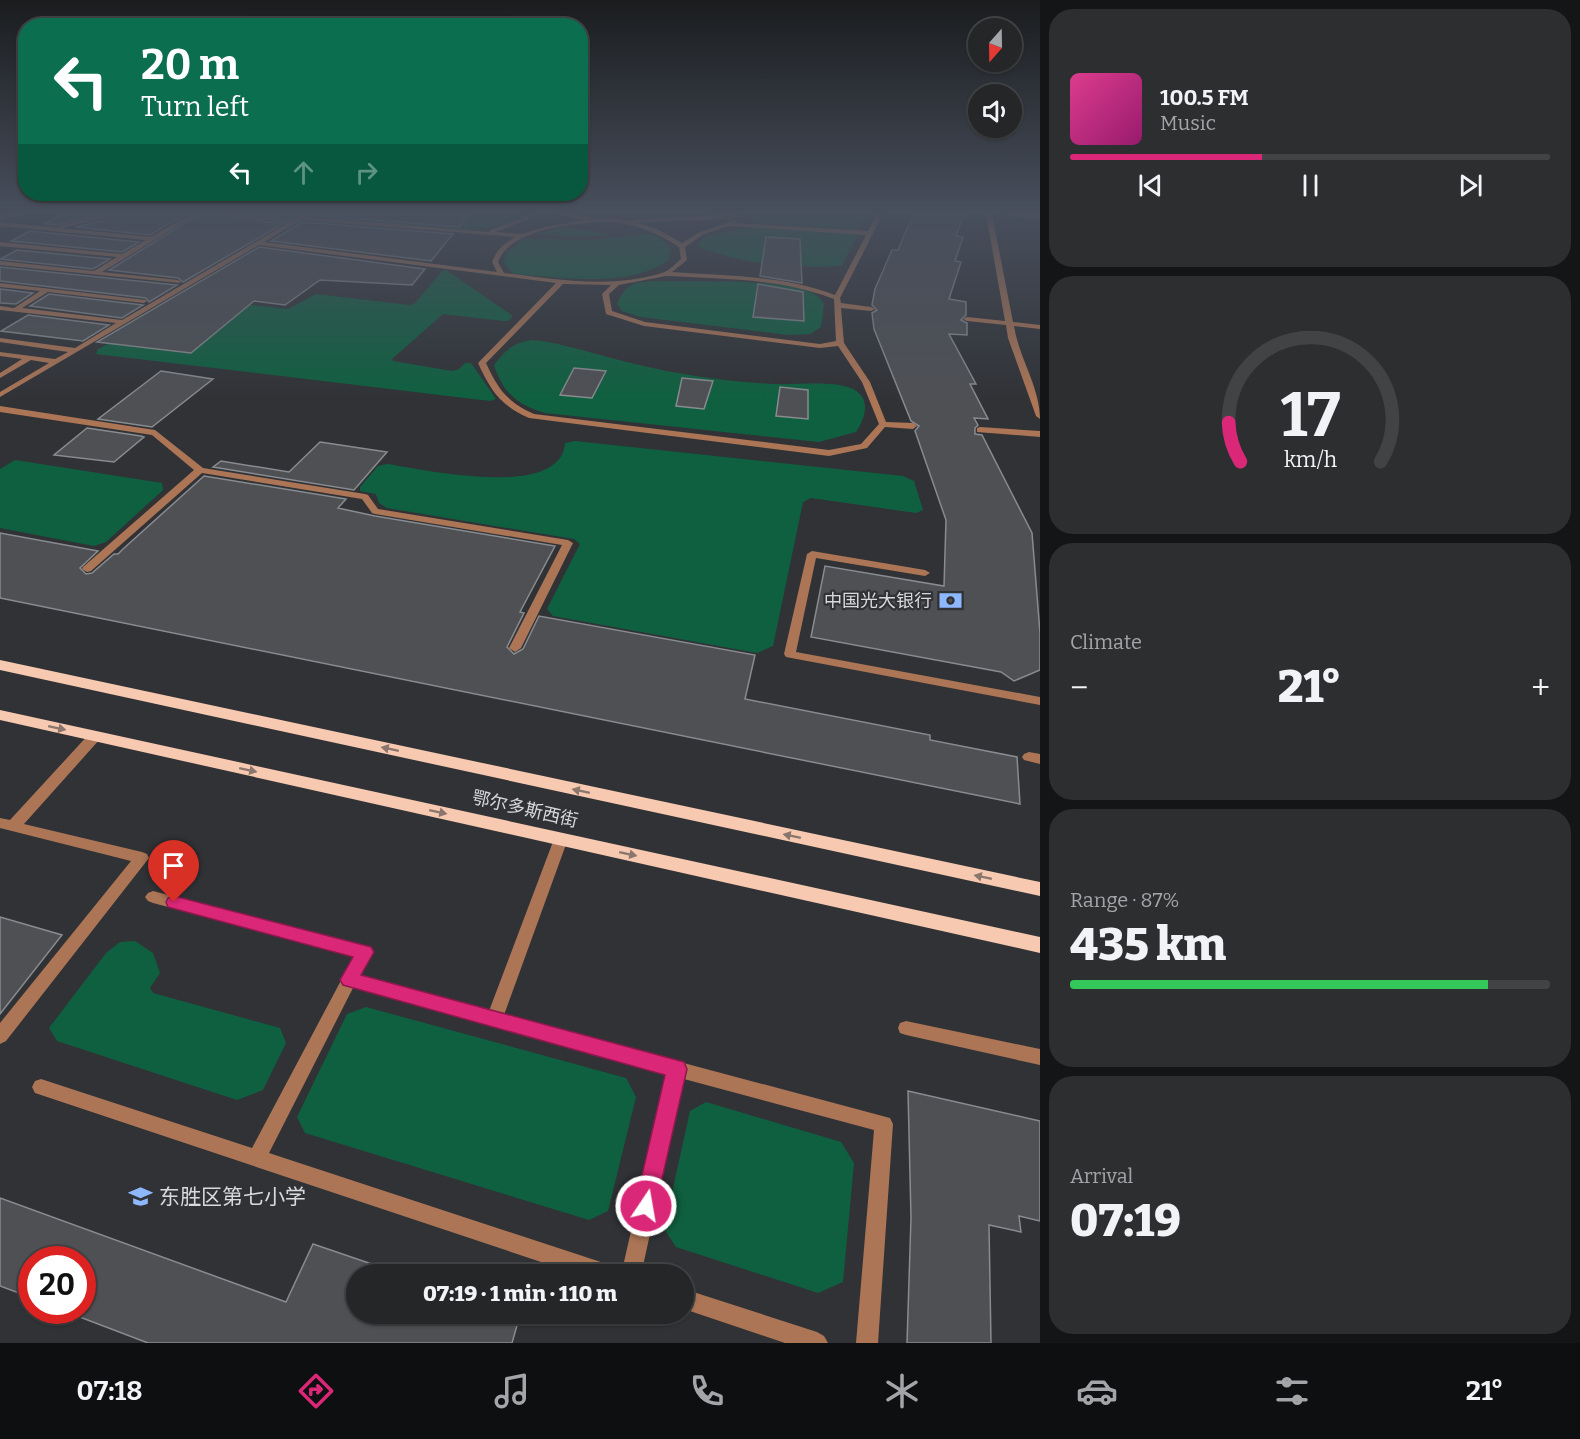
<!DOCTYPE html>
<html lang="en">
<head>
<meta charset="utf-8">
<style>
  :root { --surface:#242628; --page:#2c2e30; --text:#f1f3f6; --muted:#a3a5a8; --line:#414345; --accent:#db2777 }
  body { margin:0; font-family:Bitter,"Noto Sans SC",serif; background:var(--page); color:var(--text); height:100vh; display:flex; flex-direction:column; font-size:22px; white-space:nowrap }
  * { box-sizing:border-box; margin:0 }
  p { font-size:20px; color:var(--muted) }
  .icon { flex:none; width:33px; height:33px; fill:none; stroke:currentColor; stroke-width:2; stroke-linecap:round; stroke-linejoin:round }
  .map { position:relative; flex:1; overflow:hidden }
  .sheet { display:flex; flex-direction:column; gap:9px; padding:9px; background:#141516; width:540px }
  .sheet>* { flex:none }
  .hud { position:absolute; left:18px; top:18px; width:570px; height:183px; border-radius:24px; box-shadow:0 2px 4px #0004,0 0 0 2px var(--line); background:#0b6e4f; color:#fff; overflow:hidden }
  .needle { width:39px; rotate:200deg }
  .tools { position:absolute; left:968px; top:18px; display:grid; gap:12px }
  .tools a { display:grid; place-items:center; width:54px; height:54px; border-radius:50%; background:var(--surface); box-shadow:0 2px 4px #0004,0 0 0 2px var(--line); font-size:30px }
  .speed { position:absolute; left:18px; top:1246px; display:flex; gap:12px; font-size:30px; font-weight:700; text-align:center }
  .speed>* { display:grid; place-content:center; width:78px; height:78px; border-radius:50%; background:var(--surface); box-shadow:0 2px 4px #0004,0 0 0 2px var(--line); line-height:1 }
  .speed .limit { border:9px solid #d22; background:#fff; color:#111 }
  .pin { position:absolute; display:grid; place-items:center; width:51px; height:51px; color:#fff; margin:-62px -26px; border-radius:50% 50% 50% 0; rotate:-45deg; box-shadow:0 0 6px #0007 }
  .pin .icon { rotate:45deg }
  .me { position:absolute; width:66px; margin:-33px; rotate:12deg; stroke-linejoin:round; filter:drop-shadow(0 0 4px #0008) }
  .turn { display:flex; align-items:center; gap:21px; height:126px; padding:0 24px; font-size:27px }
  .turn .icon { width:78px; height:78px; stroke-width:2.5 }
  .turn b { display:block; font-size:42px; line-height:51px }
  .lanes { display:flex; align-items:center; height:57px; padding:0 24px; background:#0003; justify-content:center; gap:30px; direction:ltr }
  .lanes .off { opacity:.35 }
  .big { font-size:45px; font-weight:800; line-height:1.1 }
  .sheet .widget { flex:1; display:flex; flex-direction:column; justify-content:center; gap:9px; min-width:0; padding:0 21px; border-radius:24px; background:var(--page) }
  .sheet .dial { align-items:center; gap:0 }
  .dial svg { height:156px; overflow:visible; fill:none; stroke:var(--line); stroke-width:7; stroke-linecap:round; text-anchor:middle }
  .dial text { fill:var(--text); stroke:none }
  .song { display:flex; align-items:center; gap:18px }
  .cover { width:72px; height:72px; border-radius:9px; background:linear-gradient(135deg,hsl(330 70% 55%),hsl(320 70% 35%)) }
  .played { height:6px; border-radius:3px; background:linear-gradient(90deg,var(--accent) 40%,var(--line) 40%) }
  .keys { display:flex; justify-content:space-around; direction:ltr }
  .heat { display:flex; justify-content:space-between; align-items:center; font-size:33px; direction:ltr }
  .charge { height:9px; border-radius:4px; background:linear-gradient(90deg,#34c759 87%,var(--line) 0) }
  .trip { position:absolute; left:346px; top:1264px; width:348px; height:60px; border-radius:30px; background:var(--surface); box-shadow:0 2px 4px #0004,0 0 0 2px var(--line); font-weight:800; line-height:60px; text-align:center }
  .menu { display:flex; height:96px; justify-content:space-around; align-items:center; background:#0e0f10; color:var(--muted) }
  .menu .icon { width:42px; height:42px }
  .menu .current { color:var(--accent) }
  .menu b { font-size:27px; color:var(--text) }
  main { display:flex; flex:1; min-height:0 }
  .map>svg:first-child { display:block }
  .green { fill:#0f6040 }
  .building { fill:#4e5054; stroke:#888b8f; stroke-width:1.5 }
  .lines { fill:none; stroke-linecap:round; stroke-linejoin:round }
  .service { fill:#ab7556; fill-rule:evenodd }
  .primary { fill:#f7c9b0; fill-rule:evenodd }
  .oneway { fill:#8a766d }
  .route { fill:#db2777; stroke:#8e194d; stroke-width:1.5 }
  .labels { text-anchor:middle; stroke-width:4.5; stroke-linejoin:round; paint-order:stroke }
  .poi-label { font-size:18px; fill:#d8d9dc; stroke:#303236; text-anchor:end }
  .street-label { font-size:18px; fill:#d8d9dc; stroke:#303236 }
  .near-poi-label { font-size:21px; fill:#d8d9dc; stroke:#303236; text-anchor:start }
</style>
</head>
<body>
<main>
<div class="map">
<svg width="1040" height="1343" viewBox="0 0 1040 1343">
  <rect width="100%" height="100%" fill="#303236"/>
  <g class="green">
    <path d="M319,212h205c-14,14 -37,17 -55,18l-143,-11 -9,-3z"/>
    <path d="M747,212h118l-7,16 -6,1 -96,-6 -5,-2z"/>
    <path d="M561,227l50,7 1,1 -41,2 -35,-3z"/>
    <path d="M765,227l88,7 4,2 -15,30c-51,2 -97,-1 -145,-20l7,-9 43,-9z"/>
    <path d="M647,234l12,3 12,12 -3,12c-44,28 -105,16 -155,13l-9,-11 2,-10 18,-14 68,1z"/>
    <path d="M446,270l67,46 -5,5h-5l-60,-7 -51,45 1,2 59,10 7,-2 6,-6h6l25,36 -6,2 -394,-47 2,-5 97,-47 13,-2 80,9 28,-15 94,11 5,-2 27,-32z"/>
    <path d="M655,281c39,1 121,-3 155,11 7,3 10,6 14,12l-3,23 -11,7 -22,1 -147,-18 -19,-6 -5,-7c10,-22 16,-21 38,-23z"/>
    <path d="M533,340c35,4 67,16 102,24 45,11 94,18 141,20 21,1 58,-4 77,5 19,10 12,29 3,43l-37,10 -274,-29c-29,-8 -42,-21 -51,-48 12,-15 19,-23 39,-25z"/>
    <path d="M575,441l328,35 11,5 9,29 -7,3 -105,-15 -8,4 -30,144 -16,7 -204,-37 -6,-7 33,-65 -6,-5 -187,-31 -8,-5 -3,-9 -16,-3v-4l18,-21 9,-2c35,5 174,37 178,-21z"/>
    <path d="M15,460l147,23 1,7 -57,52 -12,4 -94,-18v-59z"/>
    <path d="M135,941l18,12 7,20 -10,15 3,5 127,35 6,15 -23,47 -26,10 -180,-59 -8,-13 57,-75 14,-11z"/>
    <path d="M366,1007l260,71 10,19 -28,114 -19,9 -284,-87 -8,-16 50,-103z"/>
    <path d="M706,1102l135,40 13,21 -11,119 -25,11 -142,-46 -12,-18 26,-118z"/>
  </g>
  <g class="building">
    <path d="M68,212h121l-39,23 -75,-8 31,-7 1,-3 -3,-4 -47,12 -13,-1z"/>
    <path d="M203,212l72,11 5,-5 -34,-6h225l-12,15 -159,-13 -117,68 -5,-4 -69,-8z"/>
    <path d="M914,212h51l-9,24 7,1 -8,24 6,1 -12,37 17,3v13l-5,5 6,3v12l-18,-1 27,50h-6l18,35 -14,-1 4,7 -3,3v6l7,1 50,98 8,100v37l-26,11 -13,-9 -190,-35 14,-71 119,20 2,-66 -31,-89 4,-5 -8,-5 -37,-92 -2,-16 5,-3 -5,-5 3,-16 17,-39h6z"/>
    <path d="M302,222l151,12 -22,27 -160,-20z"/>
    <path d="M30,231l109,11 -17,10 -111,-11z"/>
    <path d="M766,237l34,2 2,44 -42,-7z"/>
    <path d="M259,247l166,22 -13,16 -92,-5 -35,25 -31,-4 -63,52 -94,-11z"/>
    <path d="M17,250l93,9 -17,10 -93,-10z"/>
    <path d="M0,267l177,18 -28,17 -3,-4 -146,-17z"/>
    <path d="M758,284l45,8 1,29 -51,-4z"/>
    <path d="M0,289l33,4 -17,11 -16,-1z"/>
    <path d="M49,294l94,11 -21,13 -92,-12z"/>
    <path d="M28,315l81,10 -26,16 -82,-10z"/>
    <path d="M574,368l32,3 -14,27 -32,-3z"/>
    <path d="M161,371l52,8 -61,48 -54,-8z"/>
    <path d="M682,378l31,3 -9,28 -28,-3z"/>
    <path d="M780,387l28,3v29l-32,-3z"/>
    <path d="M87,428l54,8 3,1 -30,25 -60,-7z"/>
    <path d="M320,442l67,10 -33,38 -141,-23 8,-6 68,11z"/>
    <path d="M204,476l142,23 -8,9 37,8 180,30 -35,66 4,1 -17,34 7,7 9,-5 16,-33 216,39 -10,44 185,36v5l87,17 3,47 -1020,-206v-65l98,18 -18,17 6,6 6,-1 22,-19h4l5,-5z"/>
    <path d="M0,917l62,18 -62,79z"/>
    <path d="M908,1091l132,30v100l-21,-5 2,16 -32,-7 2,118h-84l4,-125z"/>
    <path d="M0,1198l286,104 27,-58 91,31h-47v39l163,1 -8,28h-364l-84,-32h18v-51h-50v38l-32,-12z"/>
  </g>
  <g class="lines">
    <g class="service">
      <path d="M20,212h13l-33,8v-4z"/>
      <path d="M194,212h7l-99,60 76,8 3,2 -1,1 -180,-18v-4l94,10 23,-14 -117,-11v-4l122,12 24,-14 -146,-14v-4l151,15z"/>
      <path d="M207,212h21l50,7 -3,2z"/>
      <path d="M528,212h6l-7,8 -32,12 27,2 23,-7 40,-7 -39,-8 40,4 3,2 -1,1 22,-1 23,3 3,-2 103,-5 3,2 -3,2 -101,5 19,6 25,14 18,-11 35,-12 2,3 131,8 10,-19h6l-44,86 1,5 30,4 4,2 -4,2 -30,-3 3,35 26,39 16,40 27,1 4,3 -4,3 -28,-2 -18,21 -38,8 -300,-38c-29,-13 -38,-27 -51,-55l78,-80 -297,-38 -259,152v-5l49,-29 -18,-3 -31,18v-5l22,-14 -22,-3v-4l55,7 13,-7 -68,-10v-4l75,10 41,-25 -116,-13v-4l14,2 26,-17 -40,-4v-4l146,17 1,1 -3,2 -96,-11 -26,16 100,12 178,-104 189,16 1,-2 33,-12zM301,220l214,17c-11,7 -18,12 -23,25l5,10 -233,-30zM610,222c26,2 48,11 69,25l2,12c-6,5 -12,12 -19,14 -51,16 -107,6 -158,0l-6,-11c13,-35 80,-39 112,-40zM729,226l137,9 -31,60c-52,-20 -108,-19 -163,-23l15,-12 -2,-13 19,-13zM666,276c57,3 114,2 168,23l2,42 -16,3 -175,-22 -33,-11 -3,-17 10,-9zM563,284l48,1 -9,9 4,20 38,12 176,22 18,-2 24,36 17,42 -18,20 -32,6 -295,-36c-27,-12 -36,-25 -48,-51z"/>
      <path d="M981,212l59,3v4l-48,-5 21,108 27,3v4l-26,-3c5,32 26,61 26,93l-4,-3 -28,-78 -2,-13 -39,-4 -4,-2 4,-2 38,4 -19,-107z"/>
      <path d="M103,215l2,3 -43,10 -3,-2z"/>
      <path d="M0,406l155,24 48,38 162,26 3,1 10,14 190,31 5,3 -52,105 -6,4 -6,-4 53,-103 -187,-31 -3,-1 -10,-14 -160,-26 -111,98 -4,1 -5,-3 1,-2 111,-97 -42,-35 -152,-23z"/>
      <path d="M980,427l60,4v6l-63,-5v-4z"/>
      <path d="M812,551l113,19 5,3 -5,3 -109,-18 -20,94 244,45v8l-254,-48 -2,-3 23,-100z"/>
      <path d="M95,732l6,4 -1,3 -76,85 118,28 5,2 2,4 -143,183 -6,3v-21l131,-162 -131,-33v-10l10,2 80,-87z"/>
      <path d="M1029,752l11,2v10l-16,-4 -2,-3 2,-3z"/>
      <path d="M561,834l5,1 2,4 -64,176 386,103 3,6 -15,219h-22l18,-213 -190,-51 -43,196h-20l46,-201 -314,-86 -84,165 341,112 7,3 3,7h-40l-545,-182 -3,-6 3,-6 6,-2 211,69 102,-192 -201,-53 -5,-2 -3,-4 3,-4 5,-2 218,56 2,5 -13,24 129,35 65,-172 2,-4z"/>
      <path d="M906,1021l134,28v16l-134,-30 -6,-2 -2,-5 2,-5z"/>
      <path d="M684,1289l133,43 7,4 4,7h-43l-101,-34z"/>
    </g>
    <g class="primary">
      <path d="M0,660l1040,222v14l-1040,-226z"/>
      <path d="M0,710l1040,227v16l-1040,-233z"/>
    </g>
  </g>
  <defs><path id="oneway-solid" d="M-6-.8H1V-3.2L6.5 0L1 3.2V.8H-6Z" transform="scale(1.5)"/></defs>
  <g class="oneway">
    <use href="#oneway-solid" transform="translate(57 728) rotate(12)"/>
    <use href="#oneway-solid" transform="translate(390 749) rotate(-168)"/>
    <use href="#oneway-solid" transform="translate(248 770) rotate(12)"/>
    <use href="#oneway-solid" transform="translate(581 791) rotate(-168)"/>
    <use href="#oneway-solid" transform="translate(438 812) rotate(12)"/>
    <use href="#oneway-solid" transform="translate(792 836) rotate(-168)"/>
    <use href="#oneway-solid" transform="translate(628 854) rotate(12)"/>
    <use href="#oneway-solid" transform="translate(983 877) rotate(-168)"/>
  </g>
  <linearGradient id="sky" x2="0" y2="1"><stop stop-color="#1a1c1e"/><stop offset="0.53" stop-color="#484f5d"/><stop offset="1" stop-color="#484f5d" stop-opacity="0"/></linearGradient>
  <rect width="1040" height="400" fill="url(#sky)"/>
  <path class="route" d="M174,896l197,51 3,5 -13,23 323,87 3,7 -33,145 -8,3 -7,-3 -4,-8 30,-131 -322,-90 -3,-5 13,-23 -185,-50 -2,-5 2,-4z"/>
  <defs>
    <symbol id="bank-bare" viewBox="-9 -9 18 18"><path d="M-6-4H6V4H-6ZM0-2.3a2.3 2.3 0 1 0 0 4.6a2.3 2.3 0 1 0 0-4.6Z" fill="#8eb8fd" stroke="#303236" stroke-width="2.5" paint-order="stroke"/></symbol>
    <symbol id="school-bare" viewBox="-9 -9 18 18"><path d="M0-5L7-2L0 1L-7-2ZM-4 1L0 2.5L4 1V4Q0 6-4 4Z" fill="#8eb8fd" stroke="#303236" stroke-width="2.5" paint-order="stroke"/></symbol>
  </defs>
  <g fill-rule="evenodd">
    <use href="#bank-bare" x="934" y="584" width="33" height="33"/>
    <use href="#school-bare" x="124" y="1180" width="33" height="33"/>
  </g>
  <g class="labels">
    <g class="poi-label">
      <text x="932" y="607">中国光大银行</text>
    </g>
    <g class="street-label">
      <text transform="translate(525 809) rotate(13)" y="6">鄂尔多斯西街</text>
    </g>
    <g class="near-poi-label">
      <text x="159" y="1204">东胜区第七小学</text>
    </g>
  </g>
</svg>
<div class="tools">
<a><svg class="needle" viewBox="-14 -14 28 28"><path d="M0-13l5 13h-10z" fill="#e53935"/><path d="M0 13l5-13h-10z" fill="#a3a5a8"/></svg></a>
<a><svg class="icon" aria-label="sound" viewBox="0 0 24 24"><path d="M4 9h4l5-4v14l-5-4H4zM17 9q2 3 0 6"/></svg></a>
</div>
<div class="speed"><div class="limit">20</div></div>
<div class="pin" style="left:174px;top:902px;background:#d93025"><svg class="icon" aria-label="arrive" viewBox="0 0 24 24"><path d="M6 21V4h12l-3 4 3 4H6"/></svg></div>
<svg class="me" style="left:646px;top:1206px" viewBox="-20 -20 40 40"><circle r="17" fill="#db2777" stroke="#fff" stroke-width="3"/><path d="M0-11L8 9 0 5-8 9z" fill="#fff"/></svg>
<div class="trip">07:19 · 1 min · 110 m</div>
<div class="hud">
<div class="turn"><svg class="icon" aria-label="left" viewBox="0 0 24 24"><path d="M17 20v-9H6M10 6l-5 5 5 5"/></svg><div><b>20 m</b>Turn left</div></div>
<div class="lanes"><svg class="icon" aria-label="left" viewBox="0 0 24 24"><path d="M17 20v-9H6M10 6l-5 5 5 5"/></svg><svg class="icon off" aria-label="ahead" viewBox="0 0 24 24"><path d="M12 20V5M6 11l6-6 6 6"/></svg><svg class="icon off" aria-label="right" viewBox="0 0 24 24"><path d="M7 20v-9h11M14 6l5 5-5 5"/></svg></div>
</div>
</div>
<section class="sheet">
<div class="widget">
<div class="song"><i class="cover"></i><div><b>100.5 FM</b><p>Music</p></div></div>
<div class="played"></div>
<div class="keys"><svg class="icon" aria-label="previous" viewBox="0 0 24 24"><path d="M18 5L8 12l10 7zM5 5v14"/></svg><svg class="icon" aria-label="pause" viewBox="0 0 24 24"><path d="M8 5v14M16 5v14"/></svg><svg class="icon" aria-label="next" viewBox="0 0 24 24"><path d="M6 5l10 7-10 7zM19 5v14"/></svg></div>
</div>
<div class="widget dial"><svg viewBox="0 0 100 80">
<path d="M14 69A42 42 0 1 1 86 69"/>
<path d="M14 69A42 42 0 0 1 8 49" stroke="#db2777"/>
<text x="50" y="56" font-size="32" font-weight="700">17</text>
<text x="50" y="72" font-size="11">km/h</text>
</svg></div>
<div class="widget"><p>Climate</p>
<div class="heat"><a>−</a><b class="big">21°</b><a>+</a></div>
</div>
<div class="widget"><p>Range · 87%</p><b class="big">435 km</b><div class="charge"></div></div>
<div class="widget"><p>Arrival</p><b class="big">07:19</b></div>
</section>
</main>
<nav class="menu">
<b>07:18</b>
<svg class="icon current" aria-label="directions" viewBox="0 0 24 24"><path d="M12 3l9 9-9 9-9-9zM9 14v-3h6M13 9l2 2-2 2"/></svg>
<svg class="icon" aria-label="music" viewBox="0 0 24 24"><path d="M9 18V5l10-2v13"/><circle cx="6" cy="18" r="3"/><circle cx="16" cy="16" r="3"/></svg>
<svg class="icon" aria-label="phone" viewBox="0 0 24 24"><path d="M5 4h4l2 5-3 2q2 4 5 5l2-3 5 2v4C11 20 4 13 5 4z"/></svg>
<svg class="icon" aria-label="climate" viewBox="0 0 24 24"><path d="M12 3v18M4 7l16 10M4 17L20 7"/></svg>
<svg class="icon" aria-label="car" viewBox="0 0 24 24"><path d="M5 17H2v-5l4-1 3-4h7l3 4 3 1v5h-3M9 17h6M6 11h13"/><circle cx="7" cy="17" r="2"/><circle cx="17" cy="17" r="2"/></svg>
<svg class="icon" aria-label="filters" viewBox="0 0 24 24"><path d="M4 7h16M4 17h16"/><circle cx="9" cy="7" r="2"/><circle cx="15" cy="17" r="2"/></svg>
<b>21°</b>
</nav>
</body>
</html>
